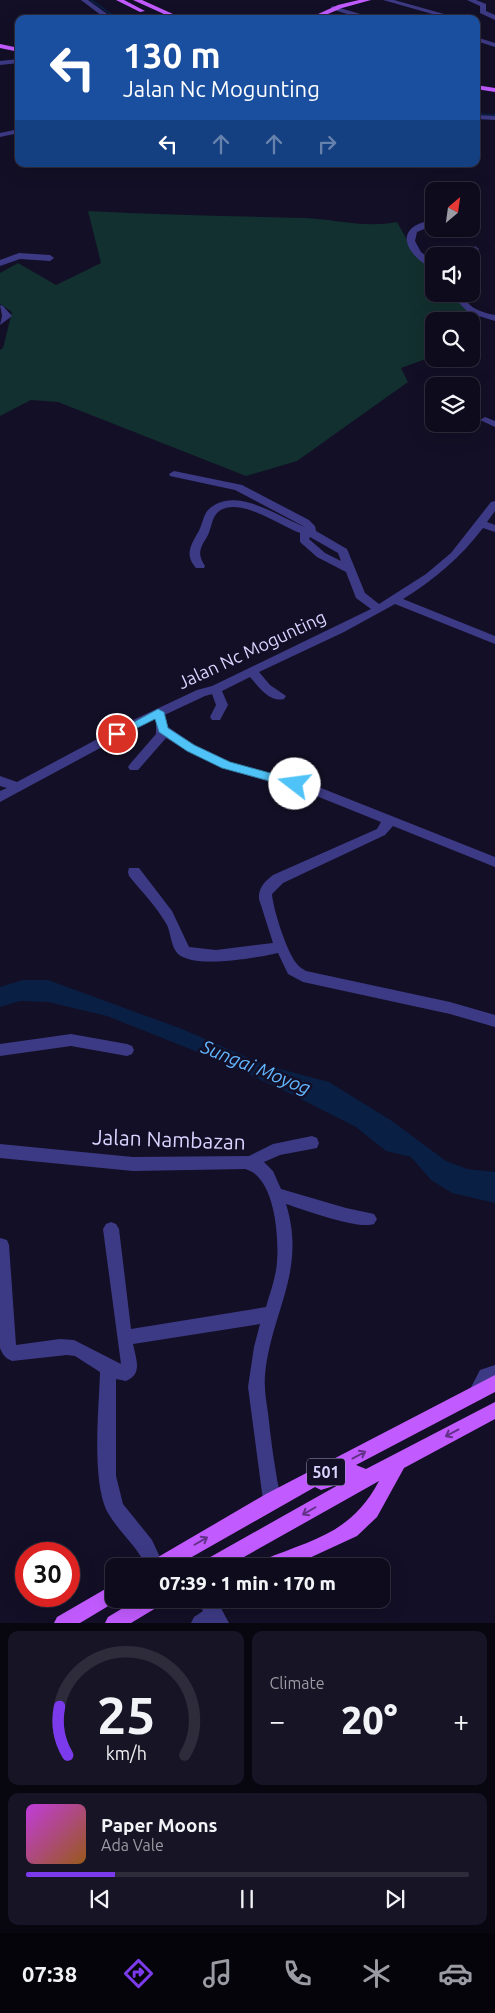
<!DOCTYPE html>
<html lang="en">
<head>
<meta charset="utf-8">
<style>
  :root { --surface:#0e0b1c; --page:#171425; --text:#f1f3f6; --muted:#9b9ba3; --line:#2e2b3b; --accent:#7c3aed }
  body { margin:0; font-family:Ubuntu,sans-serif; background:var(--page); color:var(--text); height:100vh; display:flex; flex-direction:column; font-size:19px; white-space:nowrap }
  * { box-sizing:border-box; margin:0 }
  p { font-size:16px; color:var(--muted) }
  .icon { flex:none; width:28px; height:28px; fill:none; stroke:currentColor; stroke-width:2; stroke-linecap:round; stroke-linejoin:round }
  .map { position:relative; height:1623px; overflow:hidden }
  .details { display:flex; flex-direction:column; gap:8px; padding:8px; background:#08060f; flex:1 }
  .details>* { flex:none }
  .top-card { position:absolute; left:15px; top:15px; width:465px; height:152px; border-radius:10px; box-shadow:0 5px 20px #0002,0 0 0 1px var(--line); background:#1a4fa0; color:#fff; overflow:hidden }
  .needle { width:32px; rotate:29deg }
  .controls { position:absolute; left:425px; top:182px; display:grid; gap:10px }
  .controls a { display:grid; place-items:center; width:55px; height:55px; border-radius:10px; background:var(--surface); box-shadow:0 5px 20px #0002,0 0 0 1px var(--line); font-size:25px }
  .speed { position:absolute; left:15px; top:1542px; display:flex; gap:10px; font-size:25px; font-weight:700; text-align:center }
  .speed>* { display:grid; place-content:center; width:65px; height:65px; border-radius:50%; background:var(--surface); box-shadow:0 5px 20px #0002,0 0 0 1px var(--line); line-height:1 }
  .speed .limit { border:8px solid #d22; background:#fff; color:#111 }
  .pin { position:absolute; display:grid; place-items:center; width:42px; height:42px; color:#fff; margin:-21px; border:2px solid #fff; border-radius:50%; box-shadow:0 1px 5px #0007 }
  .me { position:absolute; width:55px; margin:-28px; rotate:285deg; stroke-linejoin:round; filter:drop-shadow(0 0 4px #0008) }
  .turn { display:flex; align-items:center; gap:18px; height:105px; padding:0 25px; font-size:22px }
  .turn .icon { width:65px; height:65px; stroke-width:2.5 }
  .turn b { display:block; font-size:35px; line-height:42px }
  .lanes { display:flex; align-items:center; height:48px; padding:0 25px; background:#0003; justify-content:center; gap:25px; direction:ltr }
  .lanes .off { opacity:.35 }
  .big { font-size:38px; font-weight:800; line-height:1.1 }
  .details .card { flex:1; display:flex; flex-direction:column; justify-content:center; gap:8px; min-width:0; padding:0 18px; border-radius:10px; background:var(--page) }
  .details .dial { align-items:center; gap:0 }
  .dial svg { height:130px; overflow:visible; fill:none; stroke:var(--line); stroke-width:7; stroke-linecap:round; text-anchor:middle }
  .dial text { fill:var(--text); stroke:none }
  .song { display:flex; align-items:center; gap:15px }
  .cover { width:60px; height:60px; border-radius:8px; background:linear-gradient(135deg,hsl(290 70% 55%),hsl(30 70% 35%)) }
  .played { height:5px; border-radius:2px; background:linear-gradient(90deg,var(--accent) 20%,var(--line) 20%) }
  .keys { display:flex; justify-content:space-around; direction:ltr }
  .heat { display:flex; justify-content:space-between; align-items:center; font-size:28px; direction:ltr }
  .details .tiles { flex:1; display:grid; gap:8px; grid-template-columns:1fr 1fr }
  .card:last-child { grid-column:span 2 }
  .trip { position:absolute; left:105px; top:1558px; width:285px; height:50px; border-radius:10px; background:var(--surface); box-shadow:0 5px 20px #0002,0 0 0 1px var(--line); font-weight:800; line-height:50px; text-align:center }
  .tabs { display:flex; height:80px; justify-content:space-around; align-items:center; background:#06040b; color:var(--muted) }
  .tabs .icon { width:35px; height:35px }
  .tabs .current { color:var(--accent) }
  .tabs b { font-size:22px; color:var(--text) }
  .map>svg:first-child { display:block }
  .green { fill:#12302f }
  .water { fill:#0a1f44 }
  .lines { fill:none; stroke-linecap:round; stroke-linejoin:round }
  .stream { stroke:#0a1f44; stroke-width:2 }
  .minor { fill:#3d3a85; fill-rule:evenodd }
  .major { fill:#c25bff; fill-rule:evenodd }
  .oneway { stroke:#623188 }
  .route { fill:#4fc3f7; stroke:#337fa1 }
  .labels { text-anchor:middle; stroke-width:5; stroke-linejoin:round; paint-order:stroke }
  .shield { fill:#130f26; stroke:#9e99be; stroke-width:1 }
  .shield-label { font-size:16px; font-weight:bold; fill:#d9d4ff }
  .street-label { font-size:18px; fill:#d9d4ff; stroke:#130f26 }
  .water-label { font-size:19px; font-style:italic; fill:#62b6ff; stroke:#130f26 }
  .near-street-label { font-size:21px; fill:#d9d4ff; stroke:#130f26 }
</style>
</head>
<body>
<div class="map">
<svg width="495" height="1623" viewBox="0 0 495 1623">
  <rect width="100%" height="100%" fill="#130f26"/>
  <path class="green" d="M88,211c73,4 145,5 218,7 31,2 60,10 91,4l18,32 19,13v27h30l-1,5 13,13v28l-5,2v-21h-37v35l-33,12 7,14 -111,79 -51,15 -188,-74 -27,-2 -31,16v-66l3,-2 9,-36 -12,-8v-31l18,-10 38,22 45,-22z"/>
  <path class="water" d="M23,980h25l134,49 83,36 64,17 63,39 54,40 21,8 28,3v31l-43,-10 -21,-13 -20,-23 -25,-6 -30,-24 -75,-38 -76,-34 -98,-39 -59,-14 -28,-1 -20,6v-20z"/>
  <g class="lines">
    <g class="stream">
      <path d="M91,0l27,19"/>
      <path d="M476,114l19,1"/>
    </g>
    <g class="minor">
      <path d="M81,0h7l26,19h-8z"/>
      <path d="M383,0h11l68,19h-12z"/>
      <path d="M467,0h9l10,4v7l9,4v5l-15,-7v-7z"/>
      <path d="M333,6l41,12 1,1h-12l-32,-10v-2z"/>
      <path d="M476,37l19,6v4l-19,-6z"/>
      <path d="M19,59v4l-19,2v-4z"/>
      <path d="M476,115l19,1v4l-19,-1z"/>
      <path d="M19,129v4l-19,4v-4z"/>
      <path d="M434,220v5l-17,7 -2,9 6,11 13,10v7c-14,-5 -38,-27 -22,-41 6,-5 15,-7 22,-8z"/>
      <path d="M475,246l4,3c-5,9 -6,7 -15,7z"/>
      <path d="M19,253l31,2 4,3 -4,3 -30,-2 -20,7v-6z"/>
      <path d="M462,294h8l-3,8c7,8 17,11 28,13v6l-26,-8 -11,-11z"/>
      <path d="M0,305l3,1 9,10 -12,9 2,-9z"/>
      <path d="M485,417l10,4v6l-15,-7z"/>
      <path d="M174,471l68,14 67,35 6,6 1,5 31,18 18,44 14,11 47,-30 25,-21 40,-51 4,-1v10l-8,11 8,3v7l-12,-4c-22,29 -49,52 -80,71l92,37v8l-100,-40 -51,28 -85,40 11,13 16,11 -2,3c-14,4 -26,-13 -34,-22l-28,14 6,14 -8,15h-8l-2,-3 6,-12 -4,-11 -7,2 -64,30 -141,76v-11l7,-3 -7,-2v-10l17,6 116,-62 64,-30 15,-4 159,-77 -15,-11 -10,-26 -29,-15 -17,-15v-9c-21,-8 -64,-39 -83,-20 -5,5 -6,16 -9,22 -7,12 -12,18 -3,31l-1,2h-8c-11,-13 -6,-21 1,-34 5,-7 6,-19 11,-24 27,-26 70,7 97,17l-70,-37 -65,-14 -1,-2zM310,537l28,16 3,8 -16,-8 -16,-14z"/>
      <path d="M162,718l4,1 2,8 27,18 35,17 86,24 179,71v10l-102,-41 -8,9 -102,48 -11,11c1,15 15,59 25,70 2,3 6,5 9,7l144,31 45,13v12l-45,-13 -147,-32 -15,-8 -10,-21c-22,5 -83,16 -100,1 -7,-7 -7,-20 -11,-29 -10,-18 -25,-33 -38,-49l-1,-4 1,-4h10l33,43 17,36 27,3 57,-7 -14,-44c-1,-11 6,-18 14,-24l104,-46 4,-7 -72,-29 -87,-25 -35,-17 -21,-13 -28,32h-8l-2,-3 2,-3 26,-30v-12z"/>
      <path d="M71,1034l56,10 5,2 2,4 -2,4 -5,2 -56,-10 -71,10v-12z"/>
      <path d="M312,1136l5,2 2,5 -2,5 -37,7 -16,7 9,9 8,18 65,19 28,6 3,5 -3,5c-16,6 -69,-14 -88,-20 21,67 -15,108 -21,171 -1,13 1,25 3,38 3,29 7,58 13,87l-3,6 -6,3 -6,-3 -3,-6 -15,-113 6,-40 6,-23 -127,20c3,15 10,30 -7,37l-10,-2v97l7,28 29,36 12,26h-18c-9,-20 -27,-34 -38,-53 -17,-32 -9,-104 -8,-141l-25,-16 -8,-1 -55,6c-7,-3 -9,-6 -12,-13v-110l7,2 2,5 7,100 44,-6 14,1 47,24 -18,-135 3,-5 5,-2 5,2 3,5 12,100 135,-22c4,-14 10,-30 11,-45 2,-25 -2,-86 -32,-93l-112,2 -133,-13v-14l133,13 116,-1 24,-12z"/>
      <path d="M495,1365v16l-3,1 -10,17 -6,2 -6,-2 -2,-6 12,-23z"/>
      <path d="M197,1599h19l13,24h-38l3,-6 9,-6z"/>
    </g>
    <g class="major">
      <path d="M116,0h8l21,11 -5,1z"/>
      <path d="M133,0h9l42,19h-9z"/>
      <path d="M359,0h12l-29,8 -26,11h-9l31,-14z"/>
      <path d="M0,44l19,4v4l-19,-4z"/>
      <path d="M476,85l19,3v4l-19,-3z"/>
      <path d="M495,1375v17l-139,73 10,4 129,-67v17l-91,49 -27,49 -20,19 -65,30h-32l3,-6c50,-21 88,-26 116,-79l-151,85h-26l3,-6 135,-76 -19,6 -6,-3 -139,79h-26l3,-6 113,-66z"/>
      <path d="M114,1584v15h6l-40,24h-26l3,-6z"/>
      <path d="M138,1599h26l-3,6 -30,18h-26l3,-6z"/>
    </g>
  </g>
  <defs><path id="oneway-shaft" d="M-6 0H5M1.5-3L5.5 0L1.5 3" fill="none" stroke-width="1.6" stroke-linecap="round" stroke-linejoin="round" transform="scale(1.25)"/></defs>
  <g class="oneway">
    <use href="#oneway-shaft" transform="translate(452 1433) rotate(152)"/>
    <use href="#oneway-shaft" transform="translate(359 1455) rotate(-28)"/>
    <use href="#oneway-shaft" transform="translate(309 1511) rotate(150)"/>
    <use href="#oneway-shaft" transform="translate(201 1541) rotate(-30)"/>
  </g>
  <path class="route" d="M158,709l6,3 4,16 26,17 36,17 69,19 2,3 -6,4 -73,-20 -35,-17 -28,-19 -4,-13 -34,17h-8l-1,-2z"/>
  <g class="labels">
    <rect class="shield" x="307" y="1458.5" width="38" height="27" rx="4"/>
    <g class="shield-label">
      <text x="326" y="1478">501</text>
    </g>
    <g class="street-label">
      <text transform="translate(252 650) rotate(-25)" y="6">Jalan Nc Mogunting</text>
    </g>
    <g class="water-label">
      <text transform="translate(256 1067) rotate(22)" y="7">Sungai Moyog</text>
    </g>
    <g class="near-street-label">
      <text transform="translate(169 1140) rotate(2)" y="7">Jalan Nambazan</text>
    </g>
  </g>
</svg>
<div class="controls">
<a><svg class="needle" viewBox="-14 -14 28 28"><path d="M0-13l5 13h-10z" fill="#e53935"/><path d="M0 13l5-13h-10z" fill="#9b9ba3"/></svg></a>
<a><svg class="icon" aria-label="sound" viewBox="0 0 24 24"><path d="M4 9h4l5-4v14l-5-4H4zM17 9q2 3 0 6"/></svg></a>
<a><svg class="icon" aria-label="search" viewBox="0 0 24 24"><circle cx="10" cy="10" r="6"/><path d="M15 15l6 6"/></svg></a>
<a><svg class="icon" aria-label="layers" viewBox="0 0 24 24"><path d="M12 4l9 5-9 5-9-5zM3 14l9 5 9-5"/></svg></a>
</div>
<div class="speed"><div class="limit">30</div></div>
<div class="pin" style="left:117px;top:734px;background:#d93025"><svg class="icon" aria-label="arrive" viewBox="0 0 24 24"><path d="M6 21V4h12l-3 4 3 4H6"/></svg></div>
<svg class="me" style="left:295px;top:784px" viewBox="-20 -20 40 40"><circle r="19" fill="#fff"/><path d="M0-13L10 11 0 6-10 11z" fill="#4fc3f7"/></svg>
<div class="trip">07:39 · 1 min · 170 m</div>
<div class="top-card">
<div class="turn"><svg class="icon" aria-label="left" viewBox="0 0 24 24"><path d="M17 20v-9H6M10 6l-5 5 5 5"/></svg><div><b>130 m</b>Jalan Nc Mogunting</div></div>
<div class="lanes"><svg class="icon" aria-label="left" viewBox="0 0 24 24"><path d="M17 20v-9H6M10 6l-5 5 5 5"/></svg><svg class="icon off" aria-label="ahead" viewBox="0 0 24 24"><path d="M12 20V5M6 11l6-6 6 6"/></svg><svg class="icon off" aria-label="ahead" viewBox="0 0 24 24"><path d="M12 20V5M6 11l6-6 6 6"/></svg><svg class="icon off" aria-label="right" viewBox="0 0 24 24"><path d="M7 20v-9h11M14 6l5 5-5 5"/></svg></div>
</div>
</div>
<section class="details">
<div class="tiles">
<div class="card dial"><svg viewBox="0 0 100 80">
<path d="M14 69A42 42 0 1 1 86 69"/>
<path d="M14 69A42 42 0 0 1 9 39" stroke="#7c3aed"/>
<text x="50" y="56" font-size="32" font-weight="700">25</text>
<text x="50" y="72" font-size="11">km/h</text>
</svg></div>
<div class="card"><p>Climate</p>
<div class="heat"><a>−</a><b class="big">20°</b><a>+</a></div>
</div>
<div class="card">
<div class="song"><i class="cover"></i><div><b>Paper Moons</b><p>Ada Vale</p></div></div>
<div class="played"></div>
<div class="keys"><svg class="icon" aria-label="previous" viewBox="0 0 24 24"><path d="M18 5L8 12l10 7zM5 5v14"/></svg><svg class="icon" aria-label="pause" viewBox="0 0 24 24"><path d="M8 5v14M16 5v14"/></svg><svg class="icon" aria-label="next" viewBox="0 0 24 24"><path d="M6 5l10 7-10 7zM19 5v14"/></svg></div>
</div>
</div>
</section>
<nav class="tabs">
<b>07:38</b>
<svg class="icon current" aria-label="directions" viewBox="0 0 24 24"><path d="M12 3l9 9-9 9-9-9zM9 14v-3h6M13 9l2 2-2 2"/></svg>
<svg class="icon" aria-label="music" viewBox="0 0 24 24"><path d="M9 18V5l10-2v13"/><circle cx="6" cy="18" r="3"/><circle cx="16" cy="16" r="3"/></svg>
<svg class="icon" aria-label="phone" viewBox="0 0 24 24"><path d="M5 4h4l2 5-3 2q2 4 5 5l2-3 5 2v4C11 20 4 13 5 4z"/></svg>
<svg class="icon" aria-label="climate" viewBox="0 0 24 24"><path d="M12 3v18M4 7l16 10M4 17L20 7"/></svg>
<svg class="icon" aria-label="car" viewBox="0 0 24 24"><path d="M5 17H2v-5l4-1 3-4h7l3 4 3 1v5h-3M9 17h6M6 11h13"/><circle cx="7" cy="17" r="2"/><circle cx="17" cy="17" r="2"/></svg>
</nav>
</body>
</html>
